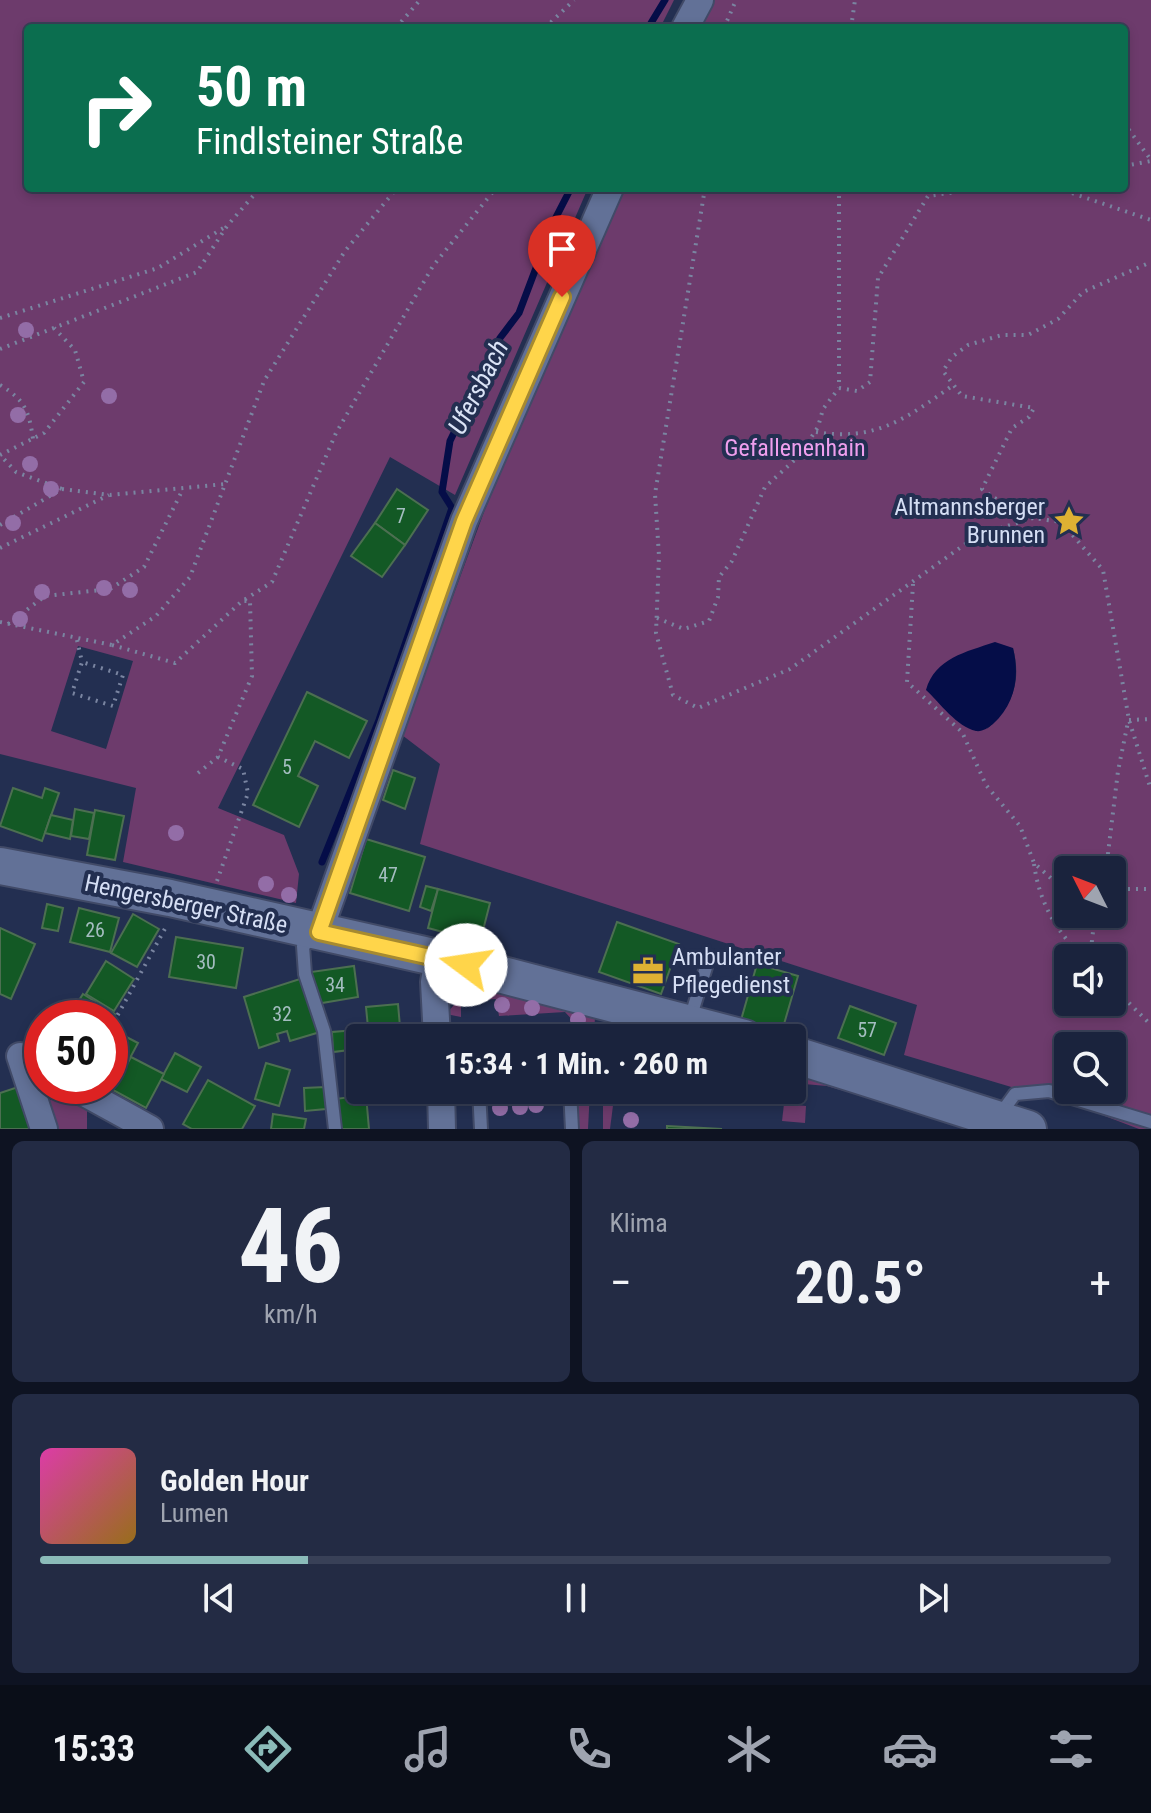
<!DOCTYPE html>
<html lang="de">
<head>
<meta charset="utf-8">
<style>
  :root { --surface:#1a233d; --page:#232b44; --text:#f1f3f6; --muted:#9fa4b0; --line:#384057; --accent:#8bbbb9 }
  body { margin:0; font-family:"Roboto Condensed",sans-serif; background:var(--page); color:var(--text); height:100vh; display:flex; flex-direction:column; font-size:30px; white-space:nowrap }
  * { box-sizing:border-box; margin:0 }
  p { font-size:26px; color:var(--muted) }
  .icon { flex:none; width:44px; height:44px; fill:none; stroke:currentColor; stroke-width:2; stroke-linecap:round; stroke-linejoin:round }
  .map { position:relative; height:1129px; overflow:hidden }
  .sheet { display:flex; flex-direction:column; gap:12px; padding:12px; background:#0e1322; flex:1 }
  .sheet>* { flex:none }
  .banner { position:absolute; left:24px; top:24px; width:1104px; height:168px; border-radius:8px; box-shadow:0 4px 12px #0003,0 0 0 2px var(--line); background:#0b6e4f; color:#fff; overflow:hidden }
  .needle { width:52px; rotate:312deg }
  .controls { position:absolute; left:1054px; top:856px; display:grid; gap:16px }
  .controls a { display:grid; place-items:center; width:72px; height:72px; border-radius:8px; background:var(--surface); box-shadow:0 4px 12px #0003,0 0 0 2px var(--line); font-size:40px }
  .speed { position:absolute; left:24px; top:1000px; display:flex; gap:16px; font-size:40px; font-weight:700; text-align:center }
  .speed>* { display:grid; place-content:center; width:104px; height:104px; border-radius:50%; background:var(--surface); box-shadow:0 4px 12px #0003,0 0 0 2px var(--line); line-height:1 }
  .speed .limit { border:12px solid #d22; background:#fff; color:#111 }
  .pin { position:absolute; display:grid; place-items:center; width:68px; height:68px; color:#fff; margin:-82px -34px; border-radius:50% 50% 50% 0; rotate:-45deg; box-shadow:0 0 8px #0007 }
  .pin .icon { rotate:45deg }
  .me { position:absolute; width:88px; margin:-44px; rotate:284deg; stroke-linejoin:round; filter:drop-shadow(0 0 6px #0008) }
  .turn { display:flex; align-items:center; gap:28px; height:168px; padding:0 40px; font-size:36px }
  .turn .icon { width:104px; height:104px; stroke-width:2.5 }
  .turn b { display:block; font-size:56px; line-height:68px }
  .big { font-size:60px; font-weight:700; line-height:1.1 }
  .sheet .tile { flex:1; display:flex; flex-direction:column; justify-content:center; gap:12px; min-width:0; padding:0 28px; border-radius:12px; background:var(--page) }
  .sheet .dial { align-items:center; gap:0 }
  .dial b { font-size:104px; line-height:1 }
  .song { display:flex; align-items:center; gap:24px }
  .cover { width:96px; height:96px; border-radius:12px; background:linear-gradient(135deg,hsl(320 70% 55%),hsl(40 70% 35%)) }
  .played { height:8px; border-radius:4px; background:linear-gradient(90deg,var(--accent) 25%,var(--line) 25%) }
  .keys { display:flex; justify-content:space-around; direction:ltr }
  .heat { display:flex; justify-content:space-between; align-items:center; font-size:44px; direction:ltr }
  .sheet .tiles { flex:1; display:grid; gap:12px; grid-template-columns:1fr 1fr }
  .tile:last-child { grid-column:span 2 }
  .trip { position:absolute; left:346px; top:1024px; width:460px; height:80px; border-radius:8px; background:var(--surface); box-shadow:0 4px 12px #0003,0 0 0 2px var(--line); font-weight:700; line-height:80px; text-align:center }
  .tab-bar { display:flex; height:128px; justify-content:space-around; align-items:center; background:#0a0e18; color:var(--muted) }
  .tab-bar .icon { width:56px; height:56px }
  .tab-bar .selected { color:var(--accent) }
  .tab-bar b { font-size:36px; color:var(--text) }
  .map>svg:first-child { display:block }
  .green { fill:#6d3b6c; fill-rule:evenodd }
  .water { fill:#050d48 }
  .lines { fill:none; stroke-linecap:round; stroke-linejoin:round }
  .stream { stroke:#050d48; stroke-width:7 }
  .building { fill:#135925; stroke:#4c6f51; stroke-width:2 }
  .service-casing { stroke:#414a67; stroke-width:16 }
  .minor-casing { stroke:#414a67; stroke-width:30 }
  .secondary-casing { stroke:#414a67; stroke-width:40 }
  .path { stroke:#7a85a1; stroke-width:4; stroke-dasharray:2 6; stroke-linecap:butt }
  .service { stroke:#627197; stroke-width:12 }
  .minor { stroke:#627197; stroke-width:26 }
  .secondary { stroke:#627197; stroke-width:36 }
  .tree { fill:#936da7 }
  .route-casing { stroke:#a68a30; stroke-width:20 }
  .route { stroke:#ffd54a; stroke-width:14 }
  .labels { text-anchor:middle; stroke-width:8; stroke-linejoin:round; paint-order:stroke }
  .number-label { font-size:20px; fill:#a4bdc0 }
  .park-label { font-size:24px; fill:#ef9fed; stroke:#232f51 }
  .poi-label { font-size:24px; fill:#d5def4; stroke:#232f51; text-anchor:end }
  .street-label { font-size:24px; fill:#d5def4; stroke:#232f51 }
  .water-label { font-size:26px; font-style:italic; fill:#dbe3f6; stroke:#232f51 }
</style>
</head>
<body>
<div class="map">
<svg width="1151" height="1129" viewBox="0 0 1151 1129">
  <rect width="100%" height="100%" fill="#232f51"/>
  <g class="green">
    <path d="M0,0h674l-14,28h-632v160h560l-133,307 -65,-38 -172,351 66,27 15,39 -3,29 -173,-41 13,-74 -136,-34zM78,646l55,15 -27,88 -55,-18z"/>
    <path d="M712,0h439v1129h-12l-50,-19 -185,-55 13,-50 -497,-161 20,-80 -38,-29 82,-223 138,-324h502v-160h-424zM1013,648c9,34 -1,59 -26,81zM1068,870h44v44h-44zM1068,958h44v44h-44zM1068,1046h44v44h-44z"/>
    <path d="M484,985l111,31 -1,22h-18v-14l-11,-12 -66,4 -3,-17 -35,2v16l-15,-3 22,-25z"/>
    <path d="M612,1019l70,19h-71z"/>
    <path d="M792,1070l128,43 -93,-27 -35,-3z"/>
    <path d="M578,1090h12l-2,39h-10z"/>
    <path d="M607,1090h8l-5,39h-7v-35z"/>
    <path d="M57,1096l30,14v19h-31l-9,-27z"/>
    <path d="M784,1104l22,2 -1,17 -23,-2z"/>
  </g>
  <path class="water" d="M995,642l18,6c7,29 2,56 -20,76 -5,4 -11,8 -17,7 -19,-4 -36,-28 -50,-41 9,-32 40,-38 69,-48z"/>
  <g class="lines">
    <g class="stream">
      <path d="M648,28l17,-28"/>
      <path d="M322,862l57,-142 73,-212 -10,-16 8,-51 50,-103 19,-25 34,-90 18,-35"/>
    </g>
  </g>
  <g class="building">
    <path d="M397,489l31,21 -23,35 -30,-22z"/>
    <path d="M375,523l30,22 -23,32 -31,-21z"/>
    <path d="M307,692l60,29 -18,37 -34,-17 -17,35 20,10 -19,41 -46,-22z"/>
    <path d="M393,770l22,8 -10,31 -22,-9z"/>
    <path d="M13,788l29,10 3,-10 14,5 -17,48 -42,-15z"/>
    <path d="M75,809l19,4 -5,26 -18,-3z"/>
    <path d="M95,810l29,6 -9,44 -28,-5z"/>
    <path d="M51,815l22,5 -3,19 -25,-6z"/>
    <path d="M366,839l59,18 -16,54 -59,-18z"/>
    <path d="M426,886l12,3 -7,22 -11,-4z"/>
    <path d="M438,889l52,14 -10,39 -52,-14z"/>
    <path d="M47,904l16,4 -5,23 -16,-3z"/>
    <path d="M79,908l40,10 -9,34 -40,-10z"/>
    <path d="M133,914l26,15 -22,38 -26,-14z"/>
    <path d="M617,922l62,22 -18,50 -62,-22z"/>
    <path d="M0,928l35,16 -24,55 -11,-5z"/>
    <path d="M176,937l67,11 -7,40 -67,-11z"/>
    <path d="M106,961l28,18 -20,32 -28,-17z"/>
    <path d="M757,964l41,12 -16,55 -41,-11z"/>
    <path d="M354,966l4,31 -42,7 -5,-32z"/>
    <path d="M303,978l17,54 -30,9 -3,-10 -10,3 2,7 -20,7 -15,-51z"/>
    <path d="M83,994l32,20 -5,9v-5h-31l-8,-5z"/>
    <path d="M398,1004l3,34h-32l-3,-31z"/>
    <path d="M850,1006l46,17 -12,32 -46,-17z"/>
    <path d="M64,1008l7,5 8,5h-21z"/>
    <path d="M113,1030l25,13 -25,47 -8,-4h5v-50z"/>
    <path d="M356,1030l1,19 -24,3 -1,-20z"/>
    <path d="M175,1053l26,14 -14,25 -26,-13z"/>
    <path d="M131,1057l33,17 -18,34 -33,-18z"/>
    <path d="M266,1063l24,7 -11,36 -24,-7z"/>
    <path d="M208,1080l47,26 -13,23h-50l-9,-5z"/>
    <path d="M24,1085l15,44h-39v-36z"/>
    <path d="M325,1087l1,22 -21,2 -1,-23z"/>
    <path d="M366,1095l3,34h-31l-3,-30z"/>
    <path d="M273,1114l33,5 -2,10h-33z"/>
    <path d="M667,1126l55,3h-55z"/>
  </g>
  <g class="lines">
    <defs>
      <g id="service">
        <path d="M314,937l-11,9 2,28 19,57 11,98"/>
        <path d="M690,1019l17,-55"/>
        <path d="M476,1038v-3l88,-3 1,6"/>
        <path d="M479,1090l2,39"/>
        <path d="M570,1090l2,39"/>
        <path d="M999,1116l16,-22 34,-3 102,31"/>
      </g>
      <g id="minor">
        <path d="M685,28l15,-28"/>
        <path d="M319,932l145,-411 146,-333"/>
        <path d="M437,1038l-3,-56 4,-24"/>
        <path d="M20,1056l24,73"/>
        <path d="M72,1086l78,43"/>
        <path d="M441,1090l1,39"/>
      </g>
      <g id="secondary">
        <path d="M0,866l170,32 268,60 306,80"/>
        <path d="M792,1054l236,75"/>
      </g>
    </defs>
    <use href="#service" class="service-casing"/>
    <use href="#minor" class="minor-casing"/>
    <use href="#secondary" class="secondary-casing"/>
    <g class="path">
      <path d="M396,28l24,-28"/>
      <path d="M545,28l29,-28"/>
      <path d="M724,28l12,-28"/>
      <path d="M851,28l4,-28"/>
      <path d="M1124,123l27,37"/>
      <path d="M1124,166l27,-5"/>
      <path d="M705,188l-50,306 4,62 -3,77 17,62 25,13 92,-39 188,-134 55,-17 28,4 42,48 26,150 22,70"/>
      <path d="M839,188v200l18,3 13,-9 8,-104 50,-82 58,-8"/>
      <path d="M1057,188l94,32"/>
      <path d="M0,318l158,-50 67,-41"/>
      <path d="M0,349l197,-77 30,-46 33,-38"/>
      <path d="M0,385c25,15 29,26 33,54"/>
      <path d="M816,432c59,10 91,-14 136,-46"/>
      <path d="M0,455l44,-22 40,-51 -9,-32 -21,-22"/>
      <path d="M62,489l48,6 115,-11"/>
      <path d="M1032,517c-17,-10 -35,-15 -50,-28l30,-61 17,-11 5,-9 -72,-12 -19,-25 9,-14 16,-12 34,-10h26l30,-16 25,-27 68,-30"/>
      <path d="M0,525l62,-36 -46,-17 -15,-16"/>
      <path d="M0,548l109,-53"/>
      <path d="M913,584l-6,98 55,50 24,53 34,41 14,37 20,18 14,7"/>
      <path d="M657,618l27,11 25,-8 9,-24 1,-20 13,-16 33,-74 34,-31 19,-29 5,-18 16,-21"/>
      <path d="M0,622l112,23 44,-29 34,-39 74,-196 81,-130 52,-63"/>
      <path d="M8,624l37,-28 65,-7 34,-22 39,-78"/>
      <path d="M77,640l5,22 -10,31 41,13 10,-31 -41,-13"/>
      <path d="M112,645l63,18 66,-61 31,-20 64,-149 97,-167 63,-78"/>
      <path d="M1129,720l22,-1"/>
      <path d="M198,773l20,-16"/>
      <path d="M1034,864c5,37 22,69 51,94"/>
      <path d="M1106,870l12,-99 10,-49"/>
      <path d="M217,881l31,-88 -5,-24 -25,-12 34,-81 -2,-75h-6"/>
      <path d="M1112,889h39"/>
      <path d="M1090,958l5,-44"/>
      <path d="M1112,986l39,39"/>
      <path d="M110,1029l57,-104"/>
    </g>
    <use href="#service" class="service"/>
    <use href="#minor" class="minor"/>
    <use href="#secondary" class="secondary"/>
  </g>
  <g class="tree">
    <circle cx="26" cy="330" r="8"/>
    <circle cx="109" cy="396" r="8"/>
    <circle cx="18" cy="415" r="8"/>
    <circle cx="30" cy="464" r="8"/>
    <circle cx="51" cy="489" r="8"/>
    <circle cx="13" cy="523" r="8"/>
    <circle cx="104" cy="588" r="8"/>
    <circle cx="130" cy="590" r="8"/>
    <circle cx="42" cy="592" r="8"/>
    <circle cx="20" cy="619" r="8"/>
    <circle cx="176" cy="833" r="8"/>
    <circle cx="266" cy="884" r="8"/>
    <circle cx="289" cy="895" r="8"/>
    <circle cx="467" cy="996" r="8"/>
    <circle cx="502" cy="1005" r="8"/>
    <circle cx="532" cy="1008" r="8"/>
    <circle cx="578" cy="1020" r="8"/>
    <circle cx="536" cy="1105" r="8"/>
    <circle cx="520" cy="1107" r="8"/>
    <circle cx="500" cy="1108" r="8"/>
    <circle cx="631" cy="1120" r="8"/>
  </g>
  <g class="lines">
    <defs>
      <path id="route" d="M466,965l-147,-33 145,-411 98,-224"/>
    </defs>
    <use href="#route" class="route-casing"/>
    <use href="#route" class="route"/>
  </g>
  <defs>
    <symbol id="sight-bare" viewBox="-9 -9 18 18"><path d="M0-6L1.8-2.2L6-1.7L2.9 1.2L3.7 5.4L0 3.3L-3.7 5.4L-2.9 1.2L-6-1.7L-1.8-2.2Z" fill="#deb133" stroke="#232f51" stroke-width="2.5" paint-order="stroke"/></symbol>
    <symbol id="office-bare" viewBox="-9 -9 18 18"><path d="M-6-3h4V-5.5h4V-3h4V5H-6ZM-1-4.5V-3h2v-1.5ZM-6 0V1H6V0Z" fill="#deb133" stroke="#232f51" stroke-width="2.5" paint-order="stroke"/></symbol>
  </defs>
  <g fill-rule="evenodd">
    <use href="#sight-bare" x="1047" y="499" width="44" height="44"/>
    <use href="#office-bare" x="626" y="949" width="44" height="44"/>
  </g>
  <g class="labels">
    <g class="number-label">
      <text x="401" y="523">7</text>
      <text x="287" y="774">5</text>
      <text x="388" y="882">47</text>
      <text x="95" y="937">26</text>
      <text x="206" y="969">30</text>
      <text x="335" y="992">34</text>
      <text x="282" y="1021">32</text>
      <text x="867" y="1037">57</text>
    </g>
    <g class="park-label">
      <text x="795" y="456">Gefallenenhain</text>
    </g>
    <g class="poi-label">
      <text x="1045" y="515">Altmannsberger<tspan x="1045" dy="28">Brunnen</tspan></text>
      <text x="672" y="965" text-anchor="start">Ambulanter<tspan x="672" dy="28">Pflegedienst</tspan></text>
    </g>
    <g class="street-label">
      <text transform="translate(186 904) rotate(12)" y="8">Hengersberger Straße</text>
    </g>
    <g class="water-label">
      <text transform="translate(478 387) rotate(-63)" y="9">Ufersbach</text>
    </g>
  </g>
</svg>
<div class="controls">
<a><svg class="needle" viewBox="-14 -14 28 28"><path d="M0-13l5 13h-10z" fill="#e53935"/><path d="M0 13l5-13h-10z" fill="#9fa4b0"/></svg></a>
<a><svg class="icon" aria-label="sound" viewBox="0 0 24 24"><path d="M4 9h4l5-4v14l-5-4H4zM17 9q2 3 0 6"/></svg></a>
<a><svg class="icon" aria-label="search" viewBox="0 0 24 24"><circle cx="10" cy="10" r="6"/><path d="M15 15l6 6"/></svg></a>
</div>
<div class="speed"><div class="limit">50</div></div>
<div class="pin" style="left:562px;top:297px;background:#d93025"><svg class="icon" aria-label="arrive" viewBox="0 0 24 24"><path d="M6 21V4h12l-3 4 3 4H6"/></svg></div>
<svg class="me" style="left:466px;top:965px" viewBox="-20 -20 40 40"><circle r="19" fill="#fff"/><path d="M0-13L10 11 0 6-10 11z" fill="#ffd54a"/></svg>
<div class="trip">15:34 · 1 Min. · 260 m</div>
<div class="banner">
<div class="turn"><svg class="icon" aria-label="right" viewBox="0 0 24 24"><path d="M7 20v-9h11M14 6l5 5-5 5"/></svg><div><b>50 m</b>Findlsteiner Straße</div></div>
</div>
</div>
<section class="sheet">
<div class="tiles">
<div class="tile dial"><b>46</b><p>km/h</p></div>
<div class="tile"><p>Klima</p>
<div class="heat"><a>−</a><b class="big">20.5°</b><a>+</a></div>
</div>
<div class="tile">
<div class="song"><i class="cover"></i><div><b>Golden Hour</b><p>Lumen</p></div></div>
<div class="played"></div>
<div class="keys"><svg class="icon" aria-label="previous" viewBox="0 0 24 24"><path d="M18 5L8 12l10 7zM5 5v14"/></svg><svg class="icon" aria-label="pause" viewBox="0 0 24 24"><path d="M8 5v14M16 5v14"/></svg><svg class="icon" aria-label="next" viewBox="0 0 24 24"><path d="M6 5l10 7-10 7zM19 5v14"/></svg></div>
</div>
</div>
</section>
<nav class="tab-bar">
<b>15:33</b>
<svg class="icon selected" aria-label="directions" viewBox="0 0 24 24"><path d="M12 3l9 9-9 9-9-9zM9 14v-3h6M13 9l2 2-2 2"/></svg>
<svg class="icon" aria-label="music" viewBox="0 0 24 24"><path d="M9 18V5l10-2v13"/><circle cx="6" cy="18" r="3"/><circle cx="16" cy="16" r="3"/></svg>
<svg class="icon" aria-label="phone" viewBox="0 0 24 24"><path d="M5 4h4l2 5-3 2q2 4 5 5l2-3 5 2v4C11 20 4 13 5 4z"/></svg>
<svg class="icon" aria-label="climate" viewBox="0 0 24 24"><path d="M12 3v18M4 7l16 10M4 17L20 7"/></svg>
<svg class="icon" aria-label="car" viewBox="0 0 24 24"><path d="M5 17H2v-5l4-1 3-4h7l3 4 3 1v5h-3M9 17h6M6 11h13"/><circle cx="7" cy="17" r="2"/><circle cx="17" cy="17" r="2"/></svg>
<svg class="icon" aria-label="filters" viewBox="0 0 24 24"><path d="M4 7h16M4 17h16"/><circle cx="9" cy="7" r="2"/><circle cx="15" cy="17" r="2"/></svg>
</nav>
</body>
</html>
